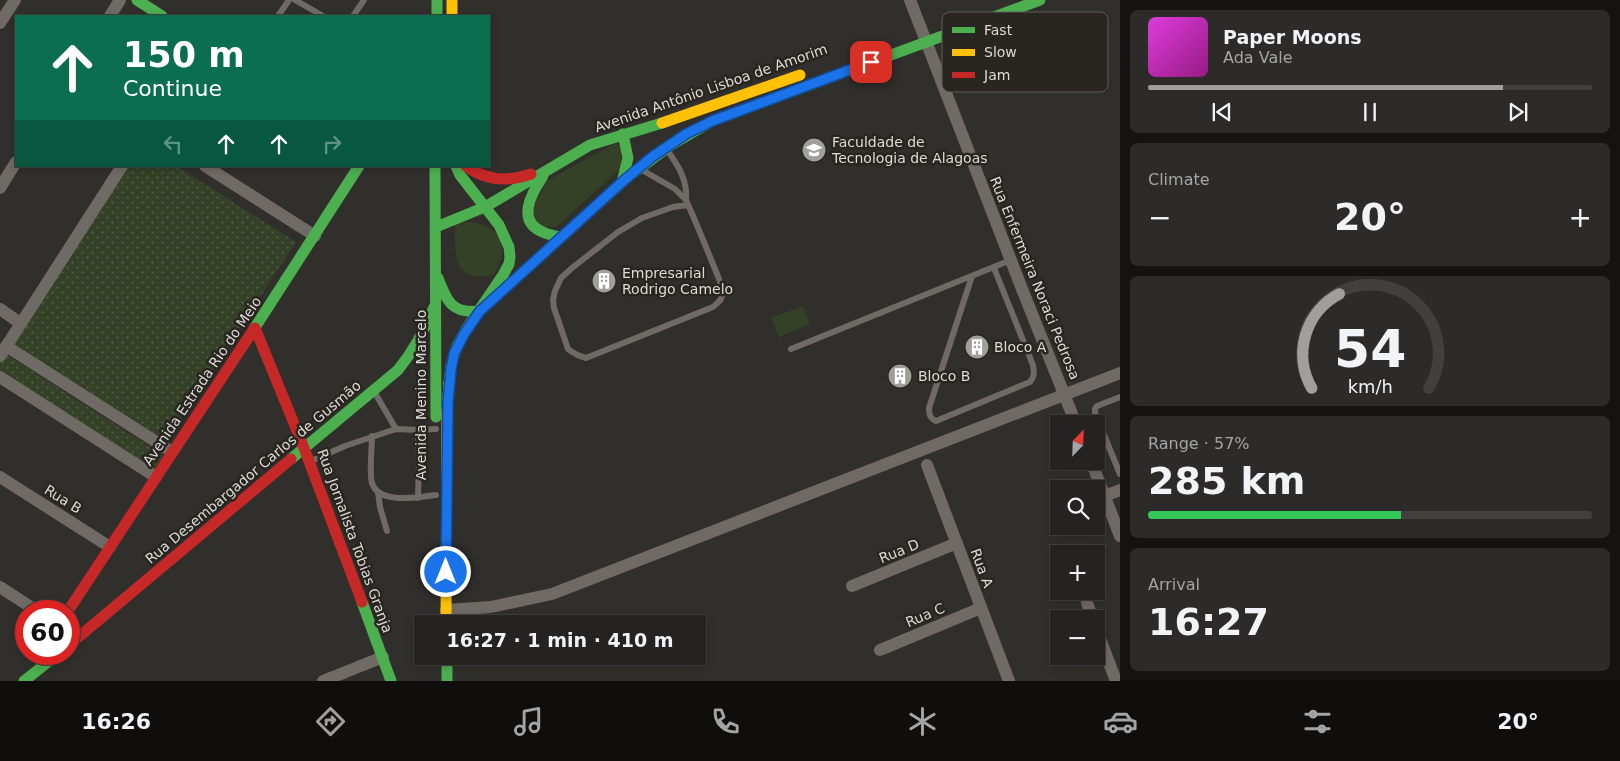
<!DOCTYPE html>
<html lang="en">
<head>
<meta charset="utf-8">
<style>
  :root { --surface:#252321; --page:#2d2b2a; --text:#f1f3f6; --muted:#a3a4a5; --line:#42403f; --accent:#a19f9b }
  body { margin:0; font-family:"DejaVu Sans",sans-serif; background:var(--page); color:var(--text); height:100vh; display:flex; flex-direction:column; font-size:19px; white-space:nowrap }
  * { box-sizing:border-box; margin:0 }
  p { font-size:16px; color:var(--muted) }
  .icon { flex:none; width:28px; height:28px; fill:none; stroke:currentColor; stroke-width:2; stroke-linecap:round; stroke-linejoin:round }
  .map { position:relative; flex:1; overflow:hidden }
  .side { display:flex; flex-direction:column; gap:10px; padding:10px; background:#141312; width:500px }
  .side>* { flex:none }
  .hud { position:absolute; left:15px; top:15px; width:475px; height:152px; border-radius:0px; box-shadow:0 2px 8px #0003,0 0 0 1px var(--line); background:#0b6e4f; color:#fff; overflow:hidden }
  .needle { width:32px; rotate:23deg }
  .buttons { position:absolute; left:1050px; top:415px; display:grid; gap:10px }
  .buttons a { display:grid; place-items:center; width:55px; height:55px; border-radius:0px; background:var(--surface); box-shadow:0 2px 8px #0003,0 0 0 1px var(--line); font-size:25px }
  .speed { position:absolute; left:15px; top:600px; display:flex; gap:10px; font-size:25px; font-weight:700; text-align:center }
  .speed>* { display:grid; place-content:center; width:65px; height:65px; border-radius:50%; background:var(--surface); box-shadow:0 2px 8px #0003,0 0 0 1px var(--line); line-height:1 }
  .speed .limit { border:8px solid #d22; background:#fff; color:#111 }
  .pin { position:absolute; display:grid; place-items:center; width:42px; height:42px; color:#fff; margin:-21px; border-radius:10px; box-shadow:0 2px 8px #0006 }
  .me { position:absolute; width:55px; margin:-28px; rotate:0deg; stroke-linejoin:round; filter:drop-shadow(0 0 4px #0008) }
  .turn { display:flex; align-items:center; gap:18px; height:105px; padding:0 25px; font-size:22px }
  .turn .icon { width:65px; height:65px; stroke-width:2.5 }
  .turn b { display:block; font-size:35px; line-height:42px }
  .lanes { display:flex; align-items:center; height:48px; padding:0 25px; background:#0003; justify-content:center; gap:25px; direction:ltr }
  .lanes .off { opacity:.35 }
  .big { font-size:38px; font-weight:700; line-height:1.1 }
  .side .widget { flex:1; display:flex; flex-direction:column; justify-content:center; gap:8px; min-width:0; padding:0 18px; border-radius:8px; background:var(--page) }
  .side .dial { align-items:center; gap:0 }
  .dial svg { height:130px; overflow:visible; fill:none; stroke:var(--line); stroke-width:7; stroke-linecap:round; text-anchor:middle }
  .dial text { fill:var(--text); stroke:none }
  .song { display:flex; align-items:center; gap:15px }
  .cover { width:60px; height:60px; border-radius:8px; background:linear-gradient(135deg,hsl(300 70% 55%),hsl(310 70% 35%)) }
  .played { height:5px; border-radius:2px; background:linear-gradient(90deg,var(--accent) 80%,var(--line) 80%) }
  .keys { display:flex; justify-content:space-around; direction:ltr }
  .heat { display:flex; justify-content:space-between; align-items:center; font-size:28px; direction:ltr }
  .charge { height:8px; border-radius:4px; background:linear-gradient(90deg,#34c759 57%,var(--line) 0) }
  .trip { position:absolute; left:414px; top:615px; width:292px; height:50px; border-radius:0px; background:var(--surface); box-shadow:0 2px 8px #0003,0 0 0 1px var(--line); font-weight:700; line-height:50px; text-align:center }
  .tab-bar { display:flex; height:80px; justify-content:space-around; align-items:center; background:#0f0e0d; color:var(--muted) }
  .tab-bar .icon { width:35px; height:35px }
  .tab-bar .on { color:var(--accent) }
  .tab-bar b { font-size:22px; color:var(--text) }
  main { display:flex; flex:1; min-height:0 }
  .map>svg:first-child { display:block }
  .green { fill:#354127 }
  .park { fill:url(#park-dots) }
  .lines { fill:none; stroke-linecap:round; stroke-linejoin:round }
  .lane { stroke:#706a66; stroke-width:6 }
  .street { stroke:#706a66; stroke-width:12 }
  .fast { stroke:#4caf50; stroke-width:11 }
  .slow { stroke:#ffc107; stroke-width:11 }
  .jam { stroke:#c62828; stroke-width:11 }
  .route-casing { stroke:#114b97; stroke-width:12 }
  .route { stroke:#1a73e8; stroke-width:9 }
  .labels { text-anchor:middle; stroke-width:5; stroke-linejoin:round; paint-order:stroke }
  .street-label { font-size:14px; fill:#dddbd7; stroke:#292520 }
  .poi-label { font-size:14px; fill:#dddbd7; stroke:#292520; text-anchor:start }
  .key { fill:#292520; stroke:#5f5c57; stroke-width:1 }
  .key-label { font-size:14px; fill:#dddbd7 }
</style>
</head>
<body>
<main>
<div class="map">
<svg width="1120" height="681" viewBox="0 0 1120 681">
  <defs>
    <pattern id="park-dots" width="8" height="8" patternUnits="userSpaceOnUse" patternTransform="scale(1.25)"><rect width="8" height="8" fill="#354127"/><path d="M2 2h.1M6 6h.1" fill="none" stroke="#525c46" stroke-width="1.8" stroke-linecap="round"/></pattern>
  </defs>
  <rect width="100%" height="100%" fill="#312f2c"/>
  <g class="green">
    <path d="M615,143l7,5 -1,20 -65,59h-15l-10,-15 16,-31z"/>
    <path d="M465,222c33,-1 48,26 28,53 -41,7 -38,-20 -38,-50z"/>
    <path d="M803,306l7,18 -31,13 -8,-19z"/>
  </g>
  <g class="park">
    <path d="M128,166h48l120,76 -132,203 -155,-102z"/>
    <path d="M6,354l158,102 -10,15 -154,-100v-9z"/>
  </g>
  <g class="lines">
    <g class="lane">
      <path d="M295,0l28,16"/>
      <path d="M278,16l11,-16"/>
      <path d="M353,16l11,-16"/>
      <path d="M642,170l33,19 11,11c2,-19 -8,-35 -19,-50"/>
      <path d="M686,200c13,29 25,59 37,89 1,9 -4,13 -10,18l-127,51c-7,-2 -12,-4 -18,-9l-14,-41 -1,-8 2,-9 6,-13 11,-10 46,-36 24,-14 31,-11 15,-2"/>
      <path d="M972,276l-43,132c0,7 1,10 7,13l94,-39c5,-6 4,-10 3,-17l-39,-97"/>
      <path d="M791,349l220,-89"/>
      <path d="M375,393l21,36"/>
      <path d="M1120,397l-23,9 -2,3v4l25,61"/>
      <path d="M372,436c0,12 -3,38 0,47 7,22 47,14 64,12"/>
      <path d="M311,461l34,-15 51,-17 22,1 18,-1"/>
      <path d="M378,492l2,15 7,24"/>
      <path d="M418,498l1,-37 -1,-31"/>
    </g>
    <g class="street">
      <path d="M910,0l112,289 54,135"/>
      <path d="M110,16l10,-16"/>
      <path d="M0,23l15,-23"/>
      <path d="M205,166l110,70"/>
      <path d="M0,188l16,-26"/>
      <path d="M0,309l20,14"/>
      <path d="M6,346l166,106"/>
      <path d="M0,356l122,-190"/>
      <path d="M0,377l156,100"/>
      <path d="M1091,461l29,75"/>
      <path d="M927,465l82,216"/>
      <path d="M0,477l110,70"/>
      <path d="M1104,496l16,-6"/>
      <path d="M852,586l105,-43"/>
      <path d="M0,587l37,24"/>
      <path d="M1087,603l6,16"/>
      <path d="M446,610l45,-3 61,-13 568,-221"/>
      <path d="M1096,628l20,53"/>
      <path d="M880,650l101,-42"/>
      <path d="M323,681l60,-24"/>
    </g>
    <g class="fast">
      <path d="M137,0l25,16"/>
      <path d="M437,0v16"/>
      <path d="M435,166l1,251"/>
      <path d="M543,176c-12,18 -28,46 2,57 5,2 11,3 16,4"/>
      <path d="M629,176l42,-31 41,-24 328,-121"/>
      <path d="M622,182l6,-24 -5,-24"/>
      <path d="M436,227l49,-20 105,-62 72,-22"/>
      <path d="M438,278c9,24 14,36 42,33"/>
      <path d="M254,329l105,-163"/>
      <path d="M449,383l2,-17 6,-20 10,-18 36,-53 6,-11 1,-7 -1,-10 -10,-22 -39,-50 -4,-9"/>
      <path d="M291,459l107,-89c17,-21 27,-40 37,-65"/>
      <path d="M362,602l29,79"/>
      <path d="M447,656v25"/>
      <path d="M24,681l34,-27"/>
    </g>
    <g class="slow">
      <path d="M452,0v16"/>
      <path d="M662,123l138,-48"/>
      <path d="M480,311l149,-135"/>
      <path d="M446,624l1,-210 2,-31"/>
    </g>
    <g class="jam">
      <path d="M466,166c20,15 42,16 65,8"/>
      <path d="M255,328l49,120 58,154"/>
      <path d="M68,611l186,-282"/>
      <path d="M69,645l222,-186"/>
    </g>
  </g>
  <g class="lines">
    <defs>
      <path id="route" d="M446,572l2,-170 3,-32 3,-16 10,-20 16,-23 142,-129 30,-25 34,-23 26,-13 159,-59"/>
    </defs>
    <use href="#route" class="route-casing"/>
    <use href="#route" class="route"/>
  </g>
  <defs>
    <symbol id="university-disc" viewBox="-11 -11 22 22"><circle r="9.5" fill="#a19f9b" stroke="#292520"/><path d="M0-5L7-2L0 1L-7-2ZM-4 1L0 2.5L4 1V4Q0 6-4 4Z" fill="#fff"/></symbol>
    <symbol id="building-disc" viewBox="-11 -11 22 22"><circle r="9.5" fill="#a19f9b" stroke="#292520"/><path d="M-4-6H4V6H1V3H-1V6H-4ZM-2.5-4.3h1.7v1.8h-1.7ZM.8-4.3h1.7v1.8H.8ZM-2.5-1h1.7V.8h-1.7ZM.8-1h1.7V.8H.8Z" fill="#fff"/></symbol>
  </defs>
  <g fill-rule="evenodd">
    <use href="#university-disc" x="800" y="136" width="28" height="28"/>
    <use href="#building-disc" x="590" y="267" width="28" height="28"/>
    <use href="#building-disc" x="963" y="333" width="28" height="28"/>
    <use href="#building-disc" x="886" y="362" width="28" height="28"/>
  </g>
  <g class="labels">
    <g class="street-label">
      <text transform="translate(711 88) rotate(-19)" y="5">Avenida Antônio Lisboa de Amorim</text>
      <text transform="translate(1035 278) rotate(68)" y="5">Rua Enfermeira Noraci Pedrosa</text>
      <text transform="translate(202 381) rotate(-56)" y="5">Avenida Estrada Rio do Meio</text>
      <text transform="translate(421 395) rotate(-90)" y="5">Avenida Menino Marcelo</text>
      <text transform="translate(253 472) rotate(-40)" y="5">Rua Desembargador Carlos de Gusmão</text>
      <text transform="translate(63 499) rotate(32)" y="5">Rua B</text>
      <text transform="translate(355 541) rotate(70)" y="5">Rua Jornalista Tobias Granja</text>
      <text transform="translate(899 551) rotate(-22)" y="5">Rua D</text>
      <text transform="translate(982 568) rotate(70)" y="5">Rua A</text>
      <text transform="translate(925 615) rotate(-23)" y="5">Rua C</text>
    </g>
    <g class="poi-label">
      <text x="832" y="147">Faculdade de<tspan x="832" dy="16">Tecnologia de Alagoas</tspan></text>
      <text x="622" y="278">Empresarial<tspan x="622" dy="16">Rodrigo Camelo</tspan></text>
      <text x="994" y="352">Bloco A</text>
      <text x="918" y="381">Bloco B</text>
    </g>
  </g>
  <rect x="942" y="12" width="166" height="80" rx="8" class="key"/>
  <rect x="952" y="27" width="23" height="6" fill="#4caf50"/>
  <rect x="952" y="49" width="23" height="7" fill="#ffc107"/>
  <rect x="952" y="72" width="23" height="6" fill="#c62828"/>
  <g class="key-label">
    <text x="984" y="35">Fast</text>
    <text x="984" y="57">Slow</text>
    <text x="984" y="80">Jam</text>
  </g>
</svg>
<div class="buttons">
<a><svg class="needle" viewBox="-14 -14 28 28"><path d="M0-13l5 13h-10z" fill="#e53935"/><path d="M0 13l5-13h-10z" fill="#a3a4a5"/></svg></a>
<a><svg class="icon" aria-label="search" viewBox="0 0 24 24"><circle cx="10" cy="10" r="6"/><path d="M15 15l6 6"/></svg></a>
<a>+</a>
<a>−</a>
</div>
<div class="speed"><div class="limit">60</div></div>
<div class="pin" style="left:871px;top:62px;background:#d93025"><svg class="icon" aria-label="arrive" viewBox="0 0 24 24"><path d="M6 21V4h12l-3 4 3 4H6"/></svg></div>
<svg class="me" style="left:446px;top:572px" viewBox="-20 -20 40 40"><circle r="17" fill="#1a73e8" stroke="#fff" stroke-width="3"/><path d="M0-11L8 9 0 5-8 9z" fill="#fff"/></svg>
<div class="trip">16:27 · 1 min · 410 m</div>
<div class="hud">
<div class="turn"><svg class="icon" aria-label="ahead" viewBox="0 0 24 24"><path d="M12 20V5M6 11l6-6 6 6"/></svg><div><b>150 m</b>Continue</div></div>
<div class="lanes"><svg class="icon off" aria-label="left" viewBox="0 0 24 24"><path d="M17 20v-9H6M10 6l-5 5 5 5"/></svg><svg class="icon" aria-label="ahead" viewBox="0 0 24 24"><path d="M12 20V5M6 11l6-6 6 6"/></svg><svg class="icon" aria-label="ahead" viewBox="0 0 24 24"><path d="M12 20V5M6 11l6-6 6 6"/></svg><svg class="icon off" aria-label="right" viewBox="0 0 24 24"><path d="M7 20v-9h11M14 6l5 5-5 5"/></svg></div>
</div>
</div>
<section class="side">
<div class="widget">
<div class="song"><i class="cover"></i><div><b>Paper Moons</b><p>Ada Vale</p></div></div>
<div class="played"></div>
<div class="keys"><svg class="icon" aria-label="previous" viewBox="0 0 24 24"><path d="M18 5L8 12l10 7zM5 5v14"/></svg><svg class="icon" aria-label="pause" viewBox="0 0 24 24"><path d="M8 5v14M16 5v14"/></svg><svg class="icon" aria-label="next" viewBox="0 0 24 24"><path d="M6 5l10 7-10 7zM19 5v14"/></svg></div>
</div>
<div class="widget"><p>Climate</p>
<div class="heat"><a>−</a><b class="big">20°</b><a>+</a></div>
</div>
<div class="widget dial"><svg viewBox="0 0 100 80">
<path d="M14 69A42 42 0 1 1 86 69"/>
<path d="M14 69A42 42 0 0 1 31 11" stroke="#a19f9b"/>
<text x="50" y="56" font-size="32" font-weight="700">54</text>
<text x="50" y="72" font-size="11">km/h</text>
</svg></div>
<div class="widget"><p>Range · 57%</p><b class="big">285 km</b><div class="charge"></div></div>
<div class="widget"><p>Arrival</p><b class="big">16:27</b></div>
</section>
</main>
<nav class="tab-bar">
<b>16:26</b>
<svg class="icon on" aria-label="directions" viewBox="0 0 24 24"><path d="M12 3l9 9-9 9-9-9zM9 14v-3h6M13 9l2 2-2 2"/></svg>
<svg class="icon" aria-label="music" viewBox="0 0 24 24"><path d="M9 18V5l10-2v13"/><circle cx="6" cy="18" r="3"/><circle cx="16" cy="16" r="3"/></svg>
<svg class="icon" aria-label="phone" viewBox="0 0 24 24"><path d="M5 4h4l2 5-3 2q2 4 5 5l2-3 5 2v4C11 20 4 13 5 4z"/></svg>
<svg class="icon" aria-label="climate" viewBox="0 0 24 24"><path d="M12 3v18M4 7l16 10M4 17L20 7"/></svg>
<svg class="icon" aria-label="car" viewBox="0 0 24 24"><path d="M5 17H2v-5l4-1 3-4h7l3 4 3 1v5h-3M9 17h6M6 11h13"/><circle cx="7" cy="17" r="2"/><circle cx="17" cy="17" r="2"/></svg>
<svg class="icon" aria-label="filters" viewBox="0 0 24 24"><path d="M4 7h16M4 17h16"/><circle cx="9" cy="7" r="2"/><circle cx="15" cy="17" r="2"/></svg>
<b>20°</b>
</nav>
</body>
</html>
